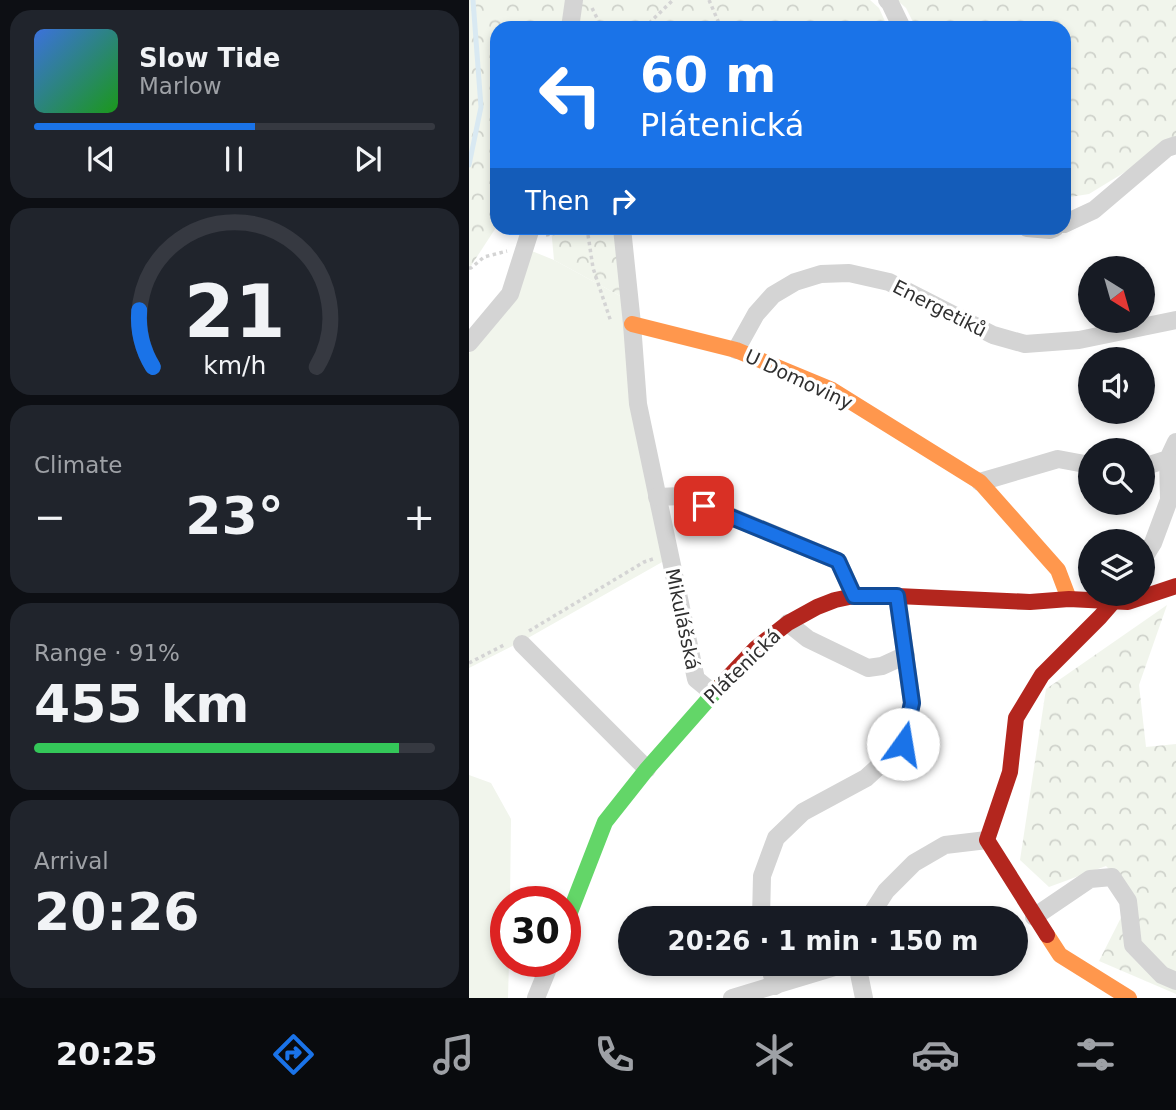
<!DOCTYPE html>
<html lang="en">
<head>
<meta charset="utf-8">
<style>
  :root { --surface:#171b24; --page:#20242c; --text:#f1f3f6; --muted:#9ea1a6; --line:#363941; --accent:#1a73e8 }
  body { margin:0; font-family:"DejaVu Sans",sans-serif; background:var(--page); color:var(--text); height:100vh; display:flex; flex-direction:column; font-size:26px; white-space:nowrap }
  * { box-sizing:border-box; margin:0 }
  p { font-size:23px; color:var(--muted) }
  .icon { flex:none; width:38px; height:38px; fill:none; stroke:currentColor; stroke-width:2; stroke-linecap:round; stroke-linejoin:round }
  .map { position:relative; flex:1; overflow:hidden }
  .sheet { display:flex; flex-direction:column; gap:10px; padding:10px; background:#0d0f14; width:469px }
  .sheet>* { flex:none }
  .hud { position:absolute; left:21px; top:21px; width:581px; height:214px; border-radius:21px; box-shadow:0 4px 10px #0003; background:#1a73e8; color:#fff; overflow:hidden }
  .needle { width:46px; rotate:143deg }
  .fabs { position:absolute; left:609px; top:256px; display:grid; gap:14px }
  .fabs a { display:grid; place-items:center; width:77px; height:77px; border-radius:50%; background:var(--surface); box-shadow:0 4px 10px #0003; font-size:35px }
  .speed { position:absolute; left:21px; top:886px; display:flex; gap:14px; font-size:35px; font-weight:700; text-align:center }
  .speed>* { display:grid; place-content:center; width:91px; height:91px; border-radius:50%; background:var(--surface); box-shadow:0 4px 10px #0003; line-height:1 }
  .speed .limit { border:10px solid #d22; background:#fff; color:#111 }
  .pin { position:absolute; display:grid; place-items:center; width:60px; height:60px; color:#fff; margin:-30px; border-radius:14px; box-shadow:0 4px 10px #0006 }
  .me { position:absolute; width:77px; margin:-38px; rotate:13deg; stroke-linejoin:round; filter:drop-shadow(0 0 5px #0008) }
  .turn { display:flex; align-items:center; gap:24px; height:147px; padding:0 35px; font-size:32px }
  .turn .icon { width:91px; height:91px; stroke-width:2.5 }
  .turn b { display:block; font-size:49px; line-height:60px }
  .then { display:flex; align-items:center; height:66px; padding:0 35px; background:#0003; gap:14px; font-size:26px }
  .big { font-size:52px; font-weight:700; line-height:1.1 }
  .sheet .tile { flex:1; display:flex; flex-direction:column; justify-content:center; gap:10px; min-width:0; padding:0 24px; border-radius:21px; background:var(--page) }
  .sheet .dial { align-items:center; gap:0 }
  .dial svg { height:182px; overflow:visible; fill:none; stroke:var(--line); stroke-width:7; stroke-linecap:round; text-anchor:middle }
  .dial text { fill:var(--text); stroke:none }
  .song { display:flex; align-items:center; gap:21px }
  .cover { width:84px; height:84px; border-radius:10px; background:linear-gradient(135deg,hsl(220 70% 55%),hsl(120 70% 35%)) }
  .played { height:7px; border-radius:4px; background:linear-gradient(90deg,var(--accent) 55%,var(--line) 55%) }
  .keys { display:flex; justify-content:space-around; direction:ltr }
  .heat { display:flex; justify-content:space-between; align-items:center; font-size:38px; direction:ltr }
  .charge { height:10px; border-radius:5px; background:linear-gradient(90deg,#34c759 91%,var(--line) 0) }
  .trip { position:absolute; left:149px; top:906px; width:410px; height:70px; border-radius:35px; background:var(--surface); box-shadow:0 4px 10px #0003; font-weight:700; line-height:70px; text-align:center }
  .dock { display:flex; height:112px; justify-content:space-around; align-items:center; background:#090b0e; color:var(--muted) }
  .dock .icon { width:49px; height:49px }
  .dock .selected { color:var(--accent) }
  .dock b { font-size:32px; color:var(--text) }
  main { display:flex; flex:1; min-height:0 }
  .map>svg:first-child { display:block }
  .forest { fill:url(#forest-crowns) }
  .green { fill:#f1f5ec }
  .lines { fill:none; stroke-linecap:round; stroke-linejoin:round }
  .stream { stroke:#d9e9f2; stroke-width:5 }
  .path { stroke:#d4d4d4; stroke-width:3.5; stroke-dasharray:3.5 3.5; stroke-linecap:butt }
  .street { stroke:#d4d4d4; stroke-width:18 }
  .fast { stroke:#63d668; stroke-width:16 }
  .slow { stroke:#ff974d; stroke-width:16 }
  .jam { stroke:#b3261e; stroke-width:16 }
  .route-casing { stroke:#114b97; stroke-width:18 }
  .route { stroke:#1a73e8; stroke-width:12 }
  .labels { text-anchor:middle; stroke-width:7; stroke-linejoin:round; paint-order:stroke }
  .street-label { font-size:19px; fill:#2f2f2f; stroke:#fff }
</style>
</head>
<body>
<main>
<section class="sheet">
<div class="tile">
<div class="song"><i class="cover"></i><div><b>Slow Tide</b><p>Marlow</p></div></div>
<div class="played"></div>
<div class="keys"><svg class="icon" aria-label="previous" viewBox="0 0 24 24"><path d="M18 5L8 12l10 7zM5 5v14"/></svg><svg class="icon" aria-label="pause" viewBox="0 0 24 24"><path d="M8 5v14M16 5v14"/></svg><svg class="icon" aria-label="next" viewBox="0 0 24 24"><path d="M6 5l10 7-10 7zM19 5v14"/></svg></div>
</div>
<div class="tile dial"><svg viewBox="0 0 100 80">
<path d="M14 69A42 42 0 1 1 86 69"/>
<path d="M14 69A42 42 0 0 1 8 44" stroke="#1a73e8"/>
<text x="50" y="56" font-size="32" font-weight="700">21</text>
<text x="50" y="72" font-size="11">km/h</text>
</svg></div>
<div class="tile"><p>Climate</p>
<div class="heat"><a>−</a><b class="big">23°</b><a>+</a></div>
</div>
<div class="tile"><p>Range · 91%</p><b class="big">455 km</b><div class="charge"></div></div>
<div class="tile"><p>Arrival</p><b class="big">20:26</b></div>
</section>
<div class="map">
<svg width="707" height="998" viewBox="0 0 707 998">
  <defs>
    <pattern id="forest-crowns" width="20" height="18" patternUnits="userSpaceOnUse" patternTransform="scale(1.75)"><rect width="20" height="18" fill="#f1f5ec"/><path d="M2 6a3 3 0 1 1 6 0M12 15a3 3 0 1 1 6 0" fill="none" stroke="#cfd2cb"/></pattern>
  </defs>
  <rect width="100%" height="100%" fill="#fff"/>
  <g class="forest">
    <path d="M0,0h401l9,8 9,20h-391v198l-28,43z"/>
    <path d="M428,0h279v141l-87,53 -25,4v-170h-148l-10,-20z"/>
    <path d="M82,228h66l5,69 -68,-37z"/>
    <path d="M698,605l-28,80 7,62 30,-3v250l-77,-33 34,-67 -27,-28 -57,21 -29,-27 26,-171z"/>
  </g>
  <g class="green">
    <path d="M58,249l27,11 68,37 42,264 -136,77 -59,30v-315l31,-36z"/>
    <path d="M0,775l22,8 20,36 -1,82h-4v60h3l-1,37h-39z"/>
  </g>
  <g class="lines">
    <path class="stream" d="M0,165l12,-58 -8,-107"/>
    <g class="path">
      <path d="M240,0l12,28"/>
      <path d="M123,8l10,20"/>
      <path d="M175,28l29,-28"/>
      <path d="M118,228l6,40 18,54"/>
      <path d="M77,235l36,-7"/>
      <path d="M0,268h2l13,-11 23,-6"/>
      <path d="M60,631l115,-69 9,-3"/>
      <path d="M0,663l35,-18"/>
    </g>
    <g class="street">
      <path d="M418,0l3,3 12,25"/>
      <path d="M101,28l4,-28"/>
      <path d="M595,224l30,-14 73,-62 9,-3"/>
      <path d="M153,228l10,96 6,80 58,275 17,14"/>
      <path d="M558,228l23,2 5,-2"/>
      <path d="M0,343l41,-49 21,-66"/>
      <path d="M267,350l20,-36 17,-19 22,-13 26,-8 28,-1 40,9 104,53 32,9 54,-4 97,-20"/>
      <path d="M674,467l25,-8 8,-17"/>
      <path d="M511,482l78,-23 32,6"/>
      <path d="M188,497l25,-1 156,65 16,35"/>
      <path d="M674,559l10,-16 16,-43 -1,-41"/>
      <path d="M319,623l20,16 60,29 14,-2 24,-11"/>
      <path d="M53,644l125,125"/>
      <path d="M565,917l56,-38 22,-2 16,24 5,44 29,30 14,6"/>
      <path d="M292,919l1,-43 14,-38 27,-26 63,-34 37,-34 9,-41 -15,-107"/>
      <path d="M399,919l18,-28 28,-28 31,-18 42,-5"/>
      <path d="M300,964l6,22"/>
      <path d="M388,964l7,34"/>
      <path d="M67,998l15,-37"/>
      <path d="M263,998l113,-34"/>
    </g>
    <path class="fast" d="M96,925l40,-103 42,-53 74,-84"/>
    <g class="slow">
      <path d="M163,324l104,26 96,40 148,92 78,88 11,29"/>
      <path d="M578,935l13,20 69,43"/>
    </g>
    <g class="jam">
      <path d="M252,685l35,-37 32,-25 29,-16 18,-7 19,-4h43l133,6 39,-3 59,3 48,-16"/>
      <path d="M578,935l-60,-95 23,-68 6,-54 26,-43 58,-58 20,-23"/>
    </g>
  </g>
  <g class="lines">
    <defs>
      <path id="route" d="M235,506l134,55 16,35h43l15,107 -9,41"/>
    </defs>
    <use href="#route" class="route-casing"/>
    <use href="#route" class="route"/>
  </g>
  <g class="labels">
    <g class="street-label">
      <text transform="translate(471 308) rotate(27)" y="7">Energetiků</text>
      <text transform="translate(330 379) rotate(25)" y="7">U Domoviny</text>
      <text transform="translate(214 619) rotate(78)" y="7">Mikulášská</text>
      <text transform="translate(273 666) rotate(-44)" y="7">Plátenická</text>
    </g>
  </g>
</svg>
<div class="fabs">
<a><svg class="needle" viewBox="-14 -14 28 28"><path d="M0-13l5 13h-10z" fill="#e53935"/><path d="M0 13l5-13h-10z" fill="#9ea1a6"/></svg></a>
<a><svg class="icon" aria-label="sound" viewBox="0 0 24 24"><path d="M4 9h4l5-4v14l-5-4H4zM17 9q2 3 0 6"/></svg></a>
<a><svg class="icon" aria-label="search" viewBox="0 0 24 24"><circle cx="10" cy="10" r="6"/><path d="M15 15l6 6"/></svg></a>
<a><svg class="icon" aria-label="layers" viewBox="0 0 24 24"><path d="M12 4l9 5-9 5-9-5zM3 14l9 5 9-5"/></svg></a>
</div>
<div class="speed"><div class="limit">30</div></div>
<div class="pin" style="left:235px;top:506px;background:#d93025"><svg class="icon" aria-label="arrive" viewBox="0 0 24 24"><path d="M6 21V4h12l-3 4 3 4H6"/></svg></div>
<svg class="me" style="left:434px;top:744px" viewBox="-20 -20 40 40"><circle r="19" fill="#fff"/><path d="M0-13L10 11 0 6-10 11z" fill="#1a73e8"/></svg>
<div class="trip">20:26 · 1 min · 150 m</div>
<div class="hud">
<div class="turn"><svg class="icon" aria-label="left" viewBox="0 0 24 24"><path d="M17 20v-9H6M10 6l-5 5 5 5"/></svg><div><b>60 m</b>Plátenická</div></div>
<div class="then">Then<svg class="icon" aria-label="right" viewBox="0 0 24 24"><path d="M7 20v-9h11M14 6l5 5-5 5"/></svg></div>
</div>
</div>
</main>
<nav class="dock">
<b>20:25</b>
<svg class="icon selected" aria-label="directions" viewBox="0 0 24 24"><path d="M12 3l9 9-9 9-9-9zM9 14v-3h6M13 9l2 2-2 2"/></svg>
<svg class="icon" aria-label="music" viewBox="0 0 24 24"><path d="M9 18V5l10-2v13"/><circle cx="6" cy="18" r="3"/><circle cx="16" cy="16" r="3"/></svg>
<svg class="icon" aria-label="phone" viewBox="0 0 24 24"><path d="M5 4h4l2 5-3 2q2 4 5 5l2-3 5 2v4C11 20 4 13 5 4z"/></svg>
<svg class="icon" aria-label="climate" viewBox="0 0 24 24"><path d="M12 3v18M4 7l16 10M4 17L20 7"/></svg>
<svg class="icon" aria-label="car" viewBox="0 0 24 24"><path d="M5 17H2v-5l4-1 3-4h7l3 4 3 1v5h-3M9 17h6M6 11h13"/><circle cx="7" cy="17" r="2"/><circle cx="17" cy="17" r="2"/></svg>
<svg class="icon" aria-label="filters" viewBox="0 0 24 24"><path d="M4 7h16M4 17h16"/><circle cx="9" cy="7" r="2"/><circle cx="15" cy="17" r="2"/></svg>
</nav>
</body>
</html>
